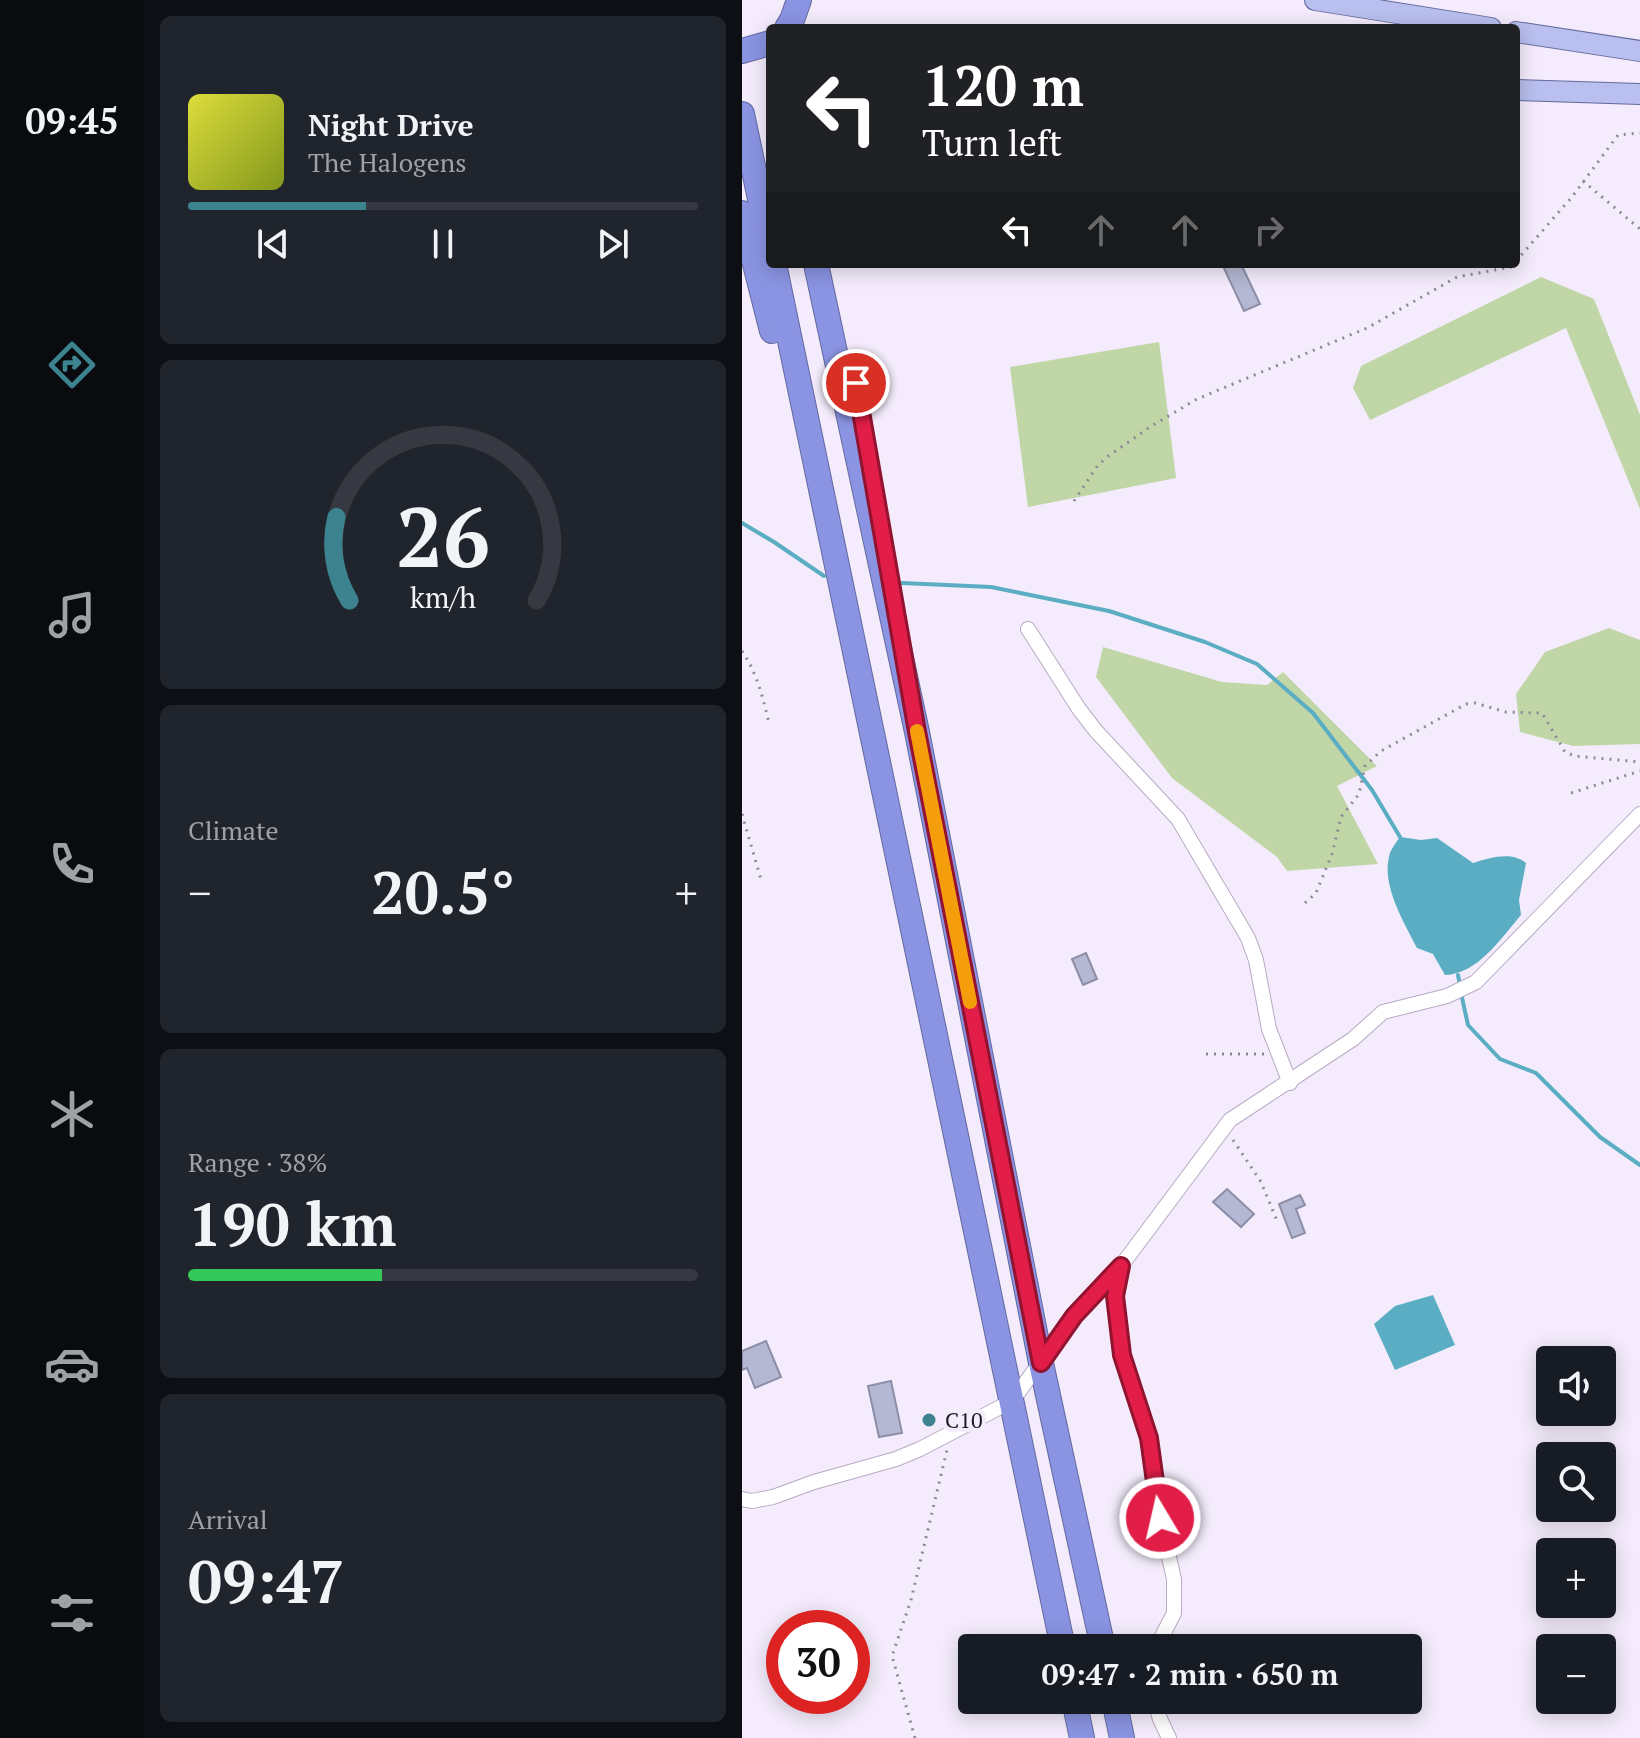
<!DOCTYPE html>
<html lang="en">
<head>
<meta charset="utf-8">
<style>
  :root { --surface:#171b24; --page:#20242c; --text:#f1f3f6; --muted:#9ea1a6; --line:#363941; --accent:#3d828f }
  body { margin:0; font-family:"PT Serif",serif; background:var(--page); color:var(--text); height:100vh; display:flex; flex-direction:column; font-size:30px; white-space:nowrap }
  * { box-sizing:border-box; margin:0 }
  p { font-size:26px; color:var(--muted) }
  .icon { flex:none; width:44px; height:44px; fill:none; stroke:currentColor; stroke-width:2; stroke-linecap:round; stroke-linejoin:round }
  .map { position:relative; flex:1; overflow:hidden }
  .sheet { display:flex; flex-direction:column; gap:16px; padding:16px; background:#0d0f14; width:598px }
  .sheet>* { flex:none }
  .guide { position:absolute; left:24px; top:24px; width:754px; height:244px; border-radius:8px; box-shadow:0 4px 20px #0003; background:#202124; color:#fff; overflow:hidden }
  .tools { position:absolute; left:794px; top:1346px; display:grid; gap:16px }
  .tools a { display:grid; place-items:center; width:80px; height:80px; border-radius:8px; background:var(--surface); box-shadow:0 4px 20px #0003; font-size:40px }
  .speed { position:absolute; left:24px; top:1610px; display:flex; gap:16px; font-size:40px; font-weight:700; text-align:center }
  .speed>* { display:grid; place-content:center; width:104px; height:104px; border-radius:50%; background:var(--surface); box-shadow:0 4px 20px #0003; line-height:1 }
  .speed .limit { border:12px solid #d22; background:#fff; color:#111 }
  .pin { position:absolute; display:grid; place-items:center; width:68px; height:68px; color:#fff; margin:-34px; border:4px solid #fff; border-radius:50%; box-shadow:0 2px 8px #0007 }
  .me { position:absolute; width:88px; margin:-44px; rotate:351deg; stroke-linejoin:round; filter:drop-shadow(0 0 6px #0008) }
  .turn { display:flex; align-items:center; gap:28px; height:168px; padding:0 24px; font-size:36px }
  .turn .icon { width:104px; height:104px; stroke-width:2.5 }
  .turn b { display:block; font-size:56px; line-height:68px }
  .lanes { display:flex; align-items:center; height:76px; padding:0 24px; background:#0003; justify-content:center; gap:40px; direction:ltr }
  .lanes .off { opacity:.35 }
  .big { font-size:60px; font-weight:700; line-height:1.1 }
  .sheet .widget { flex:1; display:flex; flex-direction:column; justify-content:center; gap:12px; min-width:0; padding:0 28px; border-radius:12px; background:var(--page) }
  .sheet .dial { align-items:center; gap:0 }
  .dial svg { height:208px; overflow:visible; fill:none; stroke:var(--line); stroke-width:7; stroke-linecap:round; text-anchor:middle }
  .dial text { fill:var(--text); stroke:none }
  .song { display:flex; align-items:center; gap:24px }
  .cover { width:96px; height:96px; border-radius:12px; background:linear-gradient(135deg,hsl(60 70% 55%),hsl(70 70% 35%)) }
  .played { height:8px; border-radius:4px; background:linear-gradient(90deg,var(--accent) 35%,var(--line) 35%) }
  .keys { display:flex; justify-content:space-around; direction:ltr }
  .heat { display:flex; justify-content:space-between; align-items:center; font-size:44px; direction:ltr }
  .charge { height:12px; border-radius:6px; background:linear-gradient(90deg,#34c759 38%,var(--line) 0) }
  .trip { position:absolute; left:216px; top:1634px; width:464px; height:80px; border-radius:8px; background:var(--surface); box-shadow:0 4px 20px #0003; font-weight:700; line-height:80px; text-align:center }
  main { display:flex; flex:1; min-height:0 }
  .dock { display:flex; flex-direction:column; width:144px; justify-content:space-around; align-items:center; background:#090b0e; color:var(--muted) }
  .dock .icon { width:56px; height:56px }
  .dock .selected { color:var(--accent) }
  .dock b { font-size:36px; color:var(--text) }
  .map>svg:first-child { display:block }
  .green { fill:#c0d6a7 }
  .water { fill:#5aadc2 }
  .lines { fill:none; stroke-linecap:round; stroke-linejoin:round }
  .stream { stroke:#5aadc2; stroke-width:4 }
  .building { fill:#b5b8d3; stroke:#8c8ea8; stroke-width:2 }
  .street-casing { stroke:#b7aac3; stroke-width:16 }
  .primary-casing { stroke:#64699e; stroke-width:22 }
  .highway-casing { stroke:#64699e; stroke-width:26 }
  .path { stroke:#8e8894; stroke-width:3; stroke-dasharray:2 6; stroke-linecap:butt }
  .street { stroke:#fff; stroke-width:14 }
  .primary { stroke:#b9bfee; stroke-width:20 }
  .highway { stroke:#8a94e2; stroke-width:24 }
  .route-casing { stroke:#92132f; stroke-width:20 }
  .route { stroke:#e11d48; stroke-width:14 }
  .slow { stroke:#f59e0b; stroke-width:14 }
  .poi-dot { fill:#3d828f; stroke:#f4ecfc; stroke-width:3 }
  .labels { text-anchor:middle; stroke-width:8; stroke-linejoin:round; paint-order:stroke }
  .poi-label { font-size:22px; fill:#1c1821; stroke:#f4ecfc; text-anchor:start }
</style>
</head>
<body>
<main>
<nav class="dock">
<b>09:45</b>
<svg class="icon selected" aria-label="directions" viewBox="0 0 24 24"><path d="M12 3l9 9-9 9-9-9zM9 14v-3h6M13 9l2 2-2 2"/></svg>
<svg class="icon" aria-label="music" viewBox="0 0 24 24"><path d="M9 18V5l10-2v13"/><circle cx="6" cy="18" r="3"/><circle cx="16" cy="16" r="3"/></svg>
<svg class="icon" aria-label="phone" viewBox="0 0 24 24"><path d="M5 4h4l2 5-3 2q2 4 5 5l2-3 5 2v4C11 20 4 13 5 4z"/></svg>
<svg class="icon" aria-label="climate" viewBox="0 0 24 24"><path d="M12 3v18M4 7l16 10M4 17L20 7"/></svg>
<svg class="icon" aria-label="car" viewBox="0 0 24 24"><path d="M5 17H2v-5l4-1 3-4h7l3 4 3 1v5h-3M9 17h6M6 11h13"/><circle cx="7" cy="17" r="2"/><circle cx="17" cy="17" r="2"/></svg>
<svg class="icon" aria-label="filters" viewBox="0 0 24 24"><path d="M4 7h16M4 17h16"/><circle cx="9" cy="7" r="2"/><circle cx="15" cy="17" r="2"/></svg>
</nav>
<section class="sheet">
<div class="widget">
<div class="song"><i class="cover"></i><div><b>Night Drive</b><p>The Halogens</p></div></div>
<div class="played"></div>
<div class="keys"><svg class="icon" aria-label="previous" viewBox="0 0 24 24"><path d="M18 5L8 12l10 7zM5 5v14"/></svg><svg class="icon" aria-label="pause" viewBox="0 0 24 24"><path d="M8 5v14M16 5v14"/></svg><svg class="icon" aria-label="next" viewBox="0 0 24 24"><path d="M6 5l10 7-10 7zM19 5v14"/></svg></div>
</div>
<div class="widget dial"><svg viewBox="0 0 100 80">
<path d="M14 69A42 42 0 1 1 86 69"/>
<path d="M14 69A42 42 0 0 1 9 37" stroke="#3d828f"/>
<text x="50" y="56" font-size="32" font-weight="700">26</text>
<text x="50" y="72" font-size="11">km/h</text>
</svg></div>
<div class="widget"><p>Climate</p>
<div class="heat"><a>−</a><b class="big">20.5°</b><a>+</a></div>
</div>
<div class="widget"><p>Range · 38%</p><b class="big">190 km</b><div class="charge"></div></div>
<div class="widget"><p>Arrival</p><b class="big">09:47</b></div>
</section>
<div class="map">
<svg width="898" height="1738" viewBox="0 0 898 1738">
  <rect width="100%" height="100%" fill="#f4ecfc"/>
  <g class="green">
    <path d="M799,277l53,22 46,116v94l-74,-181 -196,92 -17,-32 8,-22z"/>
    <path d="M417,342l17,136 -148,29 -18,-140z"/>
    <path d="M867,628l31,12v104l-67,2 -53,-14 -4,-38 29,-42z"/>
    <path d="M361,647l119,35 45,3 16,-13 94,94 -40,20 41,78 -91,7 -10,-14 -105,-79 -76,-101z"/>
  </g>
  <g class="water">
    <path d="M658,837l21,3 16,-2 36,25c17,-5 38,-12 53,0l-7,37 2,15c-20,23 -43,59 -76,60l-12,-21 -16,-6c-13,-26 -37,-64 -27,-95 2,-5 7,-12 10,-16z"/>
    <path d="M691,1295l22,50 -60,25 -21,-46 21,-18z"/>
  </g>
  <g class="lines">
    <g class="stream">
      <path d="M0,523l32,19 50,34"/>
      <path d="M160,583l89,4 118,24 96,31 52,22 56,49 59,77 28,47"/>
      <path d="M716,975l2,10"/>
      <path d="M719,993l7,32 32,34 36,14 64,64 40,28"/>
    </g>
  </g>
  <g class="building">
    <path d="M480,264h19l19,40 -16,7z"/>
    <path d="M344,953l11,26 -14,6 -11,-26z"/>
    <path d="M485,1189l27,25 -13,13 -28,-25z"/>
    <path d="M558,1195l5,10 -9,4 9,24 -13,5 -13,-34z"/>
    <path d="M24,1341l15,36 -26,11 -8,-20 -5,2v-19z"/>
    <path d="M149,1381l11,52 -23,4 -11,-51z"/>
  </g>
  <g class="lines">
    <defs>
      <g id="street">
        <path d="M286,629l51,80 17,22 82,88 70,119 8,22 13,69 21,54"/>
        <path d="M379,1268l-6,28 7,59 27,83 7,63 18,78v34l-18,35"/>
        <path d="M0,1499l10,2 21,-4 41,-15 82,-23 24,-10 92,-48 62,-85 47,-50 109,-146 123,-81 30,-27 64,-16 29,-14 164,-168"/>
        <path d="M412,1700l6,19 9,19"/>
      </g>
      <g id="primary">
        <path d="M573,0l176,28"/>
        <path d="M774,32l124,19"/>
        <path d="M774,90l124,4"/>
      </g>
      <g id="highway">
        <path d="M45,28l5,-8 7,-20"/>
        <path d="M0,51l28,-8"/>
        <path d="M0,114l28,132"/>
        <path d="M0,213l30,118"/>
        <path d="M32,264l289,1384"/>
        <path d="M74,264l101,468 124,631 62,285"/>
        <path d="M332,1700l8,38"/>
        <path d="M372,1700l8,38"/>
      </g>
    </defs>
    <use href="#street" class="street-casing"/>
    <use href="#primary" class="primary-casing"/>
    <use href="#highway" class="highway-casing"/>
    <g class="path">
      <path d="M841,181l57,48"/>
      <path d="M774,261l56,-64 46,-62 22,-2"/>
      <path d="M332,501l24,-36 9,-8 43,-30 47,-28 170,-71 90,-51 54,-10 2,-3"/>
      <path d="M0,651c15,22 21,47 27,72"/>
      <path d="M829,793l69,-22"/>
      <path d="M0,814l20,69"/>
      <path d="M563,903l11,-10 16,-39 9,-37 18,-23 6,-28 16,-15 85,-47 9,-1 31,9 36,1 23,39 10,4 65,6"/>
      <path d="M464,1054h60"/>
      <path d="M491,1140l28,42 17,41"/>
      <path d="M173,1738l-23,-82 19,-56 36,-150"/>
    </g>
    <use href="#street" class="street"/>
    <use href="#primary" class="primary"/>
    <use href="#highway" class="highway"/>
  </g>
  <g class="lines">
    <defs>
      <path id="route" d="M114,383l61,349 124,631 33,-47 47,-50 -6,30 7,59 27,83 11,80"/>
    </defs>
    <use href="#route" class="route-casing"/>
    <use href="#route" class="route"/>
    <path class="slow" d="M175,731l53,271"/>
  </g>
  <circle class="poi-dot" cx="187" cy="1420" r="8"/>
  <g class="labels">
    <g class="poi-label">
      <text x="203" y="1428">C10</text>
    </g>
  </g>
</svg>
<div class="tools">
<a><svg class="icon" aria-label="sound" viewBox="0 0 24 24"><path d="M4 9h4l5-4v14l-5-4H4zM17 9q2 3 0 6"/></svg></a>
<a><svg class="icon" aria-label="search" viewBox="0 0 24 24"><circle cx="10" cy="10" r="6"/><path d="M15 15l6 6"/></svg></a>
<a>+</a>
<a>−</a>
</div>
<div class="speed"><div class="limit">30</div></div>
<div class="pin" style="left:114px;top:383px;background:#d93025"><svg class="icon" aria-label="arrive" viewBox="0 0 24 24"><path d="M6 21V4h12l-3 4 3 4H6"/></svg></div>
<svg class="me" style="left:418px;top:1518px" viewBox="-20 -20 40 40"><circle r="17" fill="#e11d48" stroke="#fff" stroke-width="3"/><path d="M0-11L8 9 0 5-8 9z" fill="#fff"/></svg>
<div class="trip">09:47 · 2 min · 650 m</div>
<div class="guide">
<div class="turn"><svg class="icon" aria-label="left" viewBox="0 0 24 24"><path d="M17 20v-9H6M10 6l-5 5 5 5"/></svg><div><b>120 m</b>Turn left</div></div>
<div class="lanes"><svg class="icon" aria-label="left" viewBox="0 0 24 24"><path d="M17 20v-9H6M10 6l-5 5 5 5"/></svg><svg class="icon off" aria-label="ahead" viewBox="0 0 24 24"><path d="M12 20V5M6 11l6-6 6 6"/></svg><svg class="icon off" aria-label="ahead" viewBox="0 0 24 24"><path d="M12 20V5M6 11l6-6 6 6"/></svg><svg class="icon off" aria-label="right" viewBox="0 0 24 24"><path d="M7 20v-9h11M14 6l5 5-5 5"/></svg></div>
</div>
</div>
</main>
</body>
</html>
